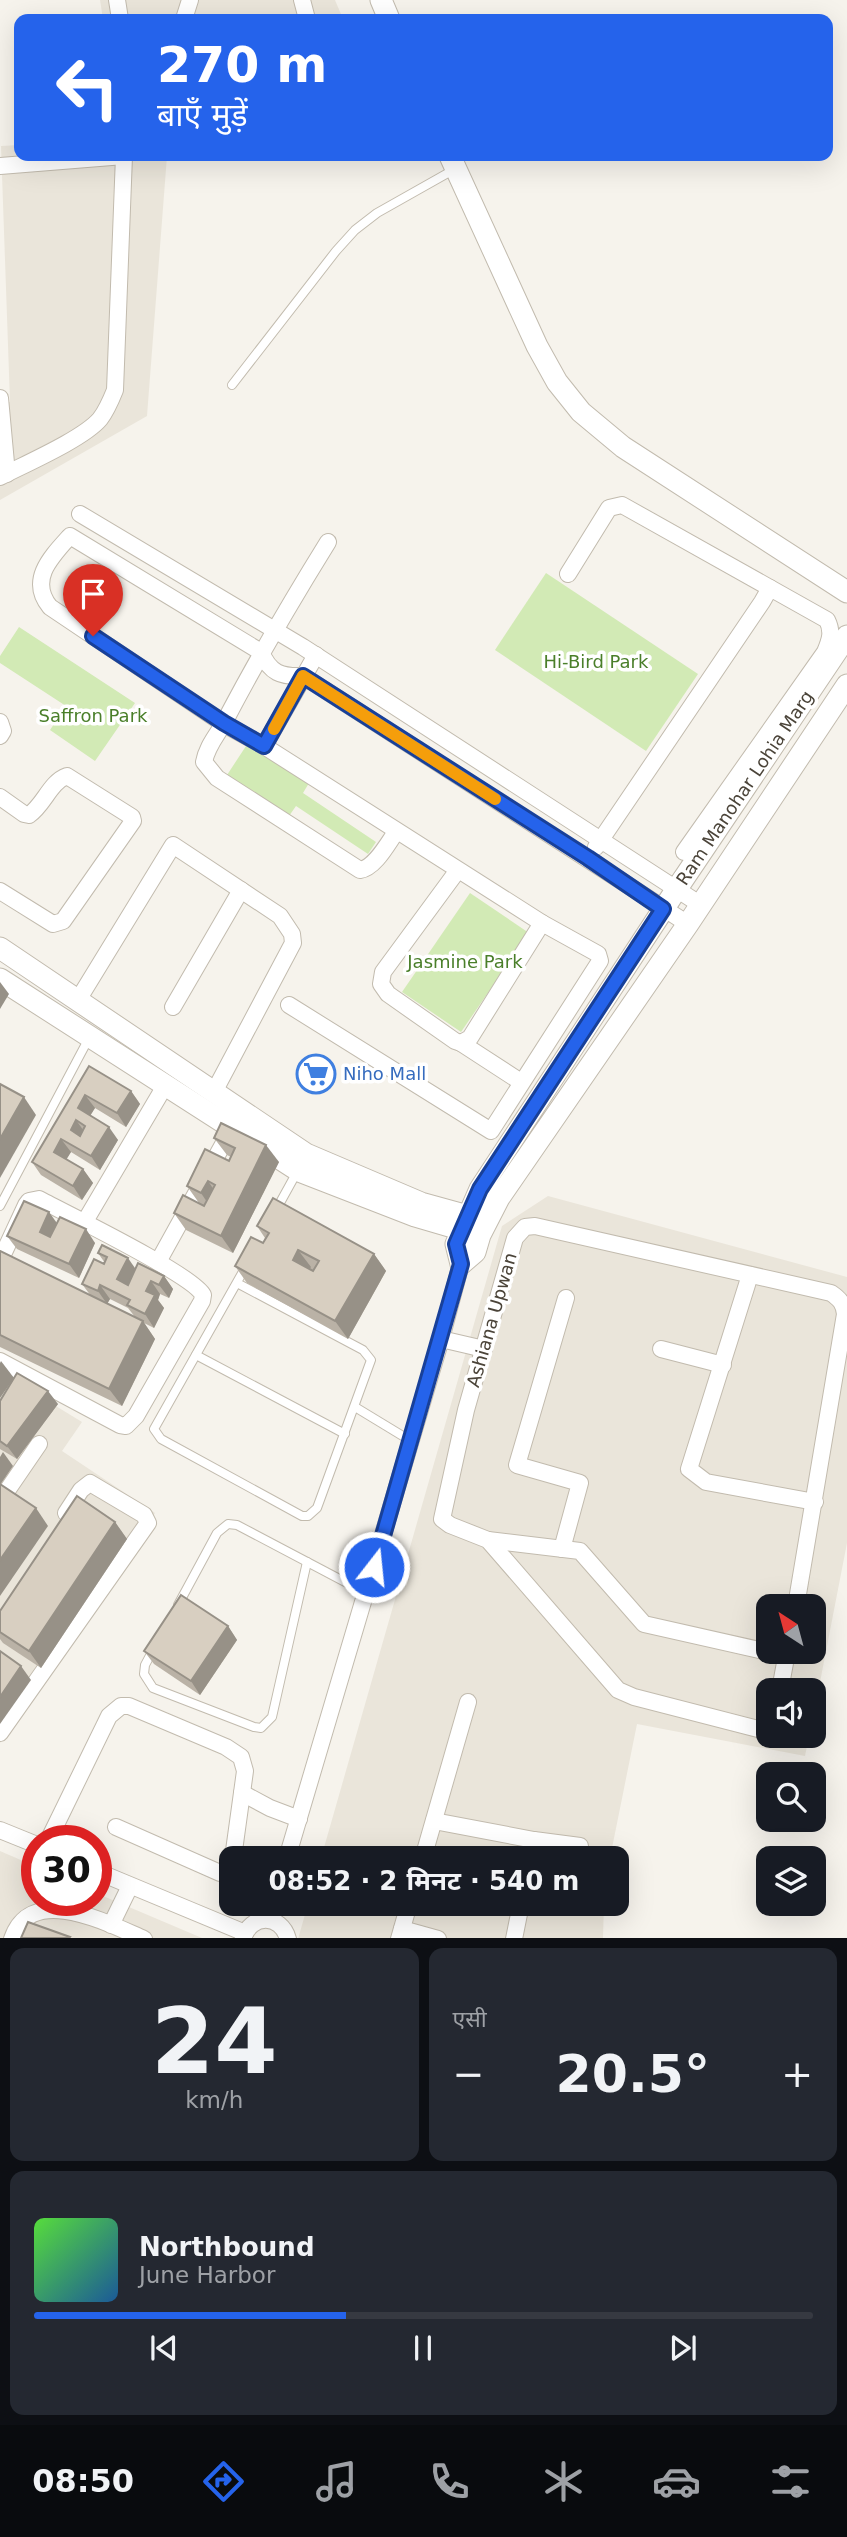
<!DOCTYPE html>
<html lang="hi">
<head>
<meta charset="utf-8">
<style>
  :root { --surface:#171b24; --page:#242831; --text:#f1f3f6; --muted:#9ea1a6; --line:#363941; --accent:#2563eb }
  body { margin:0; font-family:"DejaVu Sans","Noto Sans Devanagari",sans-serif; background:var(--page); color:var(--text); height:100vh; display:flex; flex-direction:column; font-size:26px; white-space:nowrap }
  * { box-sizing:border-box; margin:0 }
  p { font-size:23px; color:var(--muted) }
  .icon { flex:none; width:38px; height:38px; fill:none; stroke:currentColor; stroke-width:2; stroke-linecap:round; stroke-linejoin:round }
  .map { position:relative; height:1938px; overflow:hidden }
  .panel { display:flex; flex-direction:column; gap:10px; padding:10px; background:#0d0f14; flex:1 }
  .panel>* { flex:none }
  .guide { position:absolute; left:14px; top:14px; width:819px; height:147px; border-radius:14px; box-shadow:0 7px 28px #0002; background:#2563eb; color:#fff; overflow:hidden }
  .needle { width:46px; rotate:324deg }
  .tools { position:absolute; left:756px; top:1594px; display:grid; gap:14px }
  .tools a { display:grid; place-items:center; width:70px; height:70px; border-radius:14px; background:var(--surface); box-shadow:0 7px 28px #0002; font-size:35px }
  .speed { position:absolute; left:21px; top:1825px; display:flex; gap:14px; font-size:35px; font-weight:700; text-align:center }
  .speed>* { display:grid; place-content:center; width:91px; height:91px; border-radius:50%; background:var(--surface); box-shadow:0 7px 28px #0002; line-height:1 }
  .speed .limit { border:10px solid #d22; background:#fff; color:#111 }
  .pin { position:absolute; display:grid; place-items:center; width:60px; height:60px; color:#fff; margin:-72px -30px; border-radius:50% 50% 50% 0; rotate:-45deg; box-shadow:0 0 7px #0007 }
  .pin .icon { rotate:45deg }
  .me { position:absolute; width:77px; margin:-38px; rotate:16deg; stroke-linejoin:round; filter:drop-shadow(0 0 5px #0008) }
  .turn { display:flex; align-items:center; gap:24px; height:147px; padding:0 28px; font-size:32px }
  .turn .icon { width:91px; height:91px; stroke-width:2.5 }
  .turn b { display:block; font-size:49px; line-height:60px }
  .big { font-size:52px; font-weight:700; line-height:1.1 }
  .panel .tile { flex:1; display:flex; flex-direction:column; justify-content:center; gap:10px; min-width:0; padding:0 24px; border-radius:14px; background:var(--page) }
  .panel .dial { align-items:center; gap:0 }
  .dial b { font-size:91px; line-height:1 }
  .song { display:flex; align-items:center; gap:21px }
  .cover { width:84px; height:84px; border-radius:10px; background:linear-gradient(135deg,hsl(110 70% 55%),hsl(210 70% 35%)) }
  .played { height:7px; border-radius:4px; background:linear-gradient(90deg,var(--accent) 40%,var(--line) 40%) }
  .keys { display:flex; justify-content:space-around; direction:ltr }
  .heat { display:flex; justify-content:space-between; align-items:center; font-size:38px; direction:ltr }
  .panel .tiles { flex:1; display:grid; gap:10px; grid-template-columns:1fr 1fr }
  .tile:last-child { grid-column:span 2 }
  .trip { position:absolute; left:219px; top:1846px; width:410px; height:70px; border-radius:14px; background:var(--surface); box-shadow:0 7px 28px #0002; font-weight:700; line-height:70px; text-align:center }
  .dock { display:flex; height:112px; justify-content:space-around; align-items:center; background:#090b0e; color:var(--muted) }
  .dock .icon { width:49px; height:49px }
  .dock .on { color:var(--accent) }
  .dock b { font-size:32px; color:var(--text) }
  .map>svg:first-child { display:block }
  .residential { fill:#eae5da; fill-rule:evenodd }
  .green { fill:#d2eab5 }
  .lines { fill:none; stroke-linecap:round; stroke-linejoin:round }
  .service-casing { stroke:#c2bbae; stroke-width:10 }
  .minor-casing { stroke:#c2bbae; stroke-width:18 }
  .tertiary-casing { stroke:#c2bbae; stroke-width:23 }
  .service { stroke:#fff; stroke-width:8 }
  .minor { stroke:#fff; stroke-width:16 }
  .tertiary { stroke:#fff; stroke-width:21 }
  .wall { fill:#bab2a6; fill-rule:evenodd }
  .shaded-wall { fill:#979187 }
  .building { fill:#d8cfc1; stroke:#979187; stroke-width:2; fill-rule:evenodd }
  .route-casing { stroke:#184099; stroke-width:18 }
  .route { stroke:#2563eb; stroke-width:12 }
  .slow { stroke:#f59e0b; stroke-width:12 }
  .labels { text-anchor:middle; stroke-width:7; stroke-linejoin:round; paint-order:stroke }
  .park-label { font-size:18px; fill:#4a7f2a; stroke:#fff }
  .street-label { font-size:18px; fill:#4b4439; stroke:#fff }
  .shop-label { font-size:18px; fill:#366cbe; stroke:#fff; text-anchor:start }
</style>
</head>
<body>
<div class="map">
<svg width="847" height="1939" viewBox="0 0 847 1939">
  <rect width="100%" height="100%" fill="#f6f3ec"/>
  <g class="residential">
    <path d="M100,0h235l8,19h-240z"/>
    <path d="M19,145v11h148l-20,260 -147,84v-97l10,-1 -9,-256z"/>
    <path d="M548,1196l299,81v266l-33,170v-23h-46v46h41l-4,20 -168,-32 -27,134h-289l181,-632zM768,1606h46v46h-46z"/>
    <path d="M0,1372l82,50 -20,29 93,62 -155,230z"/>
    <path d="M0,1851l37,16v33h59v-7l106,45h-202z"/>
    <path d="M308,1904h296l-1,34 -305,1z"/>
  </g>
  <g class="green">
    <path d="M546,573l152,101 -52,77 -151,-101z"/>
    <path d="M19,627l116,76 -40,58 -45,-31 16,-24 -66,-43v-7z"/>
    <path d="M248,743l61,40 -6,10 73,49 -8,12 -72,-48 -7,10 -62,-41z"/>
    <path d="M470,893l59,40 -68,99 -59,-40z"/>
  </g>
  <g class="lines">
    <defs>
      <g id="service">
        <path d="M232,385l104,-134 19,-21 22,-17 78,-44"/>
        <path d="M0,1206l89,-168"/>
        <path d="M276,1210l21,-38"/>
        <path d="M237,1283l126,67 8,10 -54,148 -9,8h-6l-141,-77 -7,-10 91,-161"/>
        <path d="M196,1355l149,79"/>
        <path d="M355,1407l56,34"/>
        <path d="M178,1605l39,-72 11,-9 9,1 129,68"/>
        <path d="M153,1650l-8,15 -1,9 9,14 101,39 7,1 11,-11 35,-155"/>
      </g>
      <g id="minor">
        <path d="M117,0l3,19"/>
        <path d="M302,0l5,19"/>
        <path d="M184,19l6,-19"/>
        <path d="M0,166l124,-10"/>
        <path d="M0,398l7,76"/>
        <path d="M0,477c25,-13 83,-38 100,-58 7,-9 11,-19 15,-29l9,-234"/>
        <path d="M80,514l223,133 398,258"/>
        <path d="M328,542c-36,58 -70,116 -102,177 -7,14 -19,26 -22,43l13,16 143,92c15,-2 28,-27 36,-38"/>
        <path d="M568,574l41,-66 13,-3 148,83 -8,14 -166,245"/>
        <path d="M316,655l-52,91 -40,-22 -174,-117c-22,-27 1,-50 20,-71l191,116c9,21 20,25 42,24l385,248"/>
        <path d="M0,722l3,9 -3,5"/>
        <path d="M264,746l278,177 -72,115 -9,5 -6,-2 -67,-47 -7,-10 2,-12 75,-102"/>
        <path d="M0,797l24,17 5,1c15,-10 21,-33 38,-39l65,41 1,4 -70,100 -10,3 -53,-33"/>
        <path d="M684,852l141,-200c5,-12 8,-20 2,-32l-57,-32"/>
        <path d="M78,1000l95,-155 107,71 12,18 1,9 -79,149"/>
        <path d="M289,1005l202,126 109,-170 -2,-7 -56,-31"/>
        <path d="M173,1007l68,-117"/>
        <path d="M461,1043l60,39"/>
        <path d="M84,1223l82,-139"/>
        <path d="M0,1261l26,-56 3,-4 10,-2c28,15 154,76 164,96l-1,6 -66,115 -10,10 -6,-1 -120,-64"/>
        <path d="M158,1262l73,-132"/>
        <path d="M750,1275l-61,194 17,13 109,20"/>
        <path d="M441,1339l43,10"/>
        <path d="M661,1349l62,16"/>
        <path d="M0,1501l39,-57"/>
        <path d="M488,1540l92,11 64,73 124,28"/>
        <path d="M562,1549l18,-66 -63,-18 49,-167"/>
        <path d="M780,1690l7,-38"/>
        <path d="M768,1727l-6,3 -128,-33 -16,-7 -130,-150 -38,-15 -8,-6 24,-109 49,-172 10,-11 10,-1 296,67c9,6 13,11 14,21l-49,292"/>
        <path d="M0,1733l148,-210 -4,-8 -54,-32 -9,7 -15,23"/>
        <path d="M242,1793l28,15 29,11"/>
        <path d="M434,1821l100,19 46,6"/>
        <path d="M116,1827l104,46 5,-1 6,-7"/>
        <path d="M0,1830l37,15"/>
        <path d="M48,1841l61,-125 12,-10h8l97,41 15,10 4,14 -12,87"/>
        <path d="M287,1858l154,-519 20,-75"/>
        <path d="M423,1858l45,-156"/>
        <path d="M530,1858l4,-18"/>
        <path d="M96,1871l149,62"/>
        <path d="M111,1925l19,-39"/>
        <path d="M402,1929l36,10"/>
        <path d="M12,1939c19,-57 97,-15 132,0"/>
        <path d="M243,1939c7,-25 38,-26 45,0"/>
        <path d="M399,1939l10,-35"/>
        <path d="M514,1939l7,-35"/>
      </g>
      <g id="tertiary">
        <path d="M381,0l8,19"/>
        <path d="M450,156l87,190 20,36 24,30 42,35 224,145"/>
        <path d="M847,636l-171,254 -196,299 -24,55 5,20 14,-12 5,-17 19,-37 189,-274 159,-239"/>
        <path d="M0,948l306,206 115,49 58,16"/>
        <path d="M0,979l299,192 116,45 58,17"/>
      </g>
    </defs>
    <use href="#service" class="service-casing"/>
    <use href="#minor" class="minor-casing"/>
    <use href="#tertiary" class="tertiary-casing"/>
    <use href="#service" class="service"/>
    <use href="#minor" class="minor"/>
    <use href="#tertiary" class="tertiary"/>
  </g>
  <g class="wall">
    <path d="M89,1066l42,25 9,13 -14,23 -31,-19 -5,7 28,25 -18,30 -29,-18 -5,7 17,10 10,14 -11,17 -41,-25 -9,-13z"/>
    <path d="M214,1138l65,24 -46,91 -47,-23 -12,-17 25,-10 -12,-17 42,-25 2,-4 -4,-2z"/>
    <path d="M57,1223l38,20 -16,35 -62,-29 -10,-13z"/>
    <path d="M257,1226l117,28 12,17 -38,68 -101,-56 -12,-17 28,-23 2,-5z"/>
    <path d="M0,1251l91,45 -9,-12 22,-20 1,-1 -7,-10 38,16 28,7 9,13 -4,9 -9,-4 -2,6 6,8 -10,20 -10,-5 11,16 -33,67 -122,-59zM110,1299l18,9 7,9 -28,-13z"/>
    <path d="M0,1401l58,3 -41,55 -17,-10z"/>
    <path d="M115,1522l12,17 -86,129 -38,-25 -3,-4v-28z"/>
    <path d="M228,1626l9,14 -37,55 -46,-31 -10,-13z"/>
  </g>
  <g class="shaded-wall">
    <path d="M0,982l9,12 -9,15z"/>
    <path d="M131,1091l9,13 -14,23 -9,-14z"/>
    <path d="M85,1095l10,13 -8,13 -9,-13z"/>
    <path d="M24,1097l12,18 -36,63v-39z"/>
    <path d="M76,1120l10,14 -6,10 -9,-14z"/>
    <path d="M109,1127l9,13 -18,30 -9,-14z"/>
    <path d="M61,1139l10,13 -8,13 -9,-13z"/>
    <path d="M266,1145l13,17 -46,91 -12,-17z"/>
    <path d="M83,1169l10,14 -11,17 -9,-14z"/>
    <path d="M208,1181l12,18 -7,12 -12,-18z"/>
    <path d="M49,1212l10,14 -10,20 -9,-14z"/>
    <path d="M86,1229l9,14 -16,35 -10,-14z"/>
    <path d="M298,1250l13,17 -6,10 -12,-17z"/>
    <path d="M374,1254l12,17 -38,68 -13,-18z"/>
    <path d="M128,1258l9,13 -11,22 -9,-14z"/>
    <path d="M164,1276l9,13 -4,9 -10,-13z"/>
    <path d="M151,1281l9,13 -2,6 6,8 -10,20 -9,-14 1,-23z"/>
    <path d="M100,1285l10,14 -3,5 -9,-13z"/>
    <path d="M143,1321l12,18 -33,67 -13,-17z"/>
    <path d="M1,1361l13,17 -14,20v-35z"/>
    <path d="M48,1391l10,13 -41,55 -10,-13z"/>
    <path d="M3,1452l10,14 -13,19v-28z"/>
    <path d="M36,1508l12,18 -48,70v-36z"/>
    <path d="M115,1522l12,17 -86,129 -12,-17z"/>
    <path d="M228,1626l9,14 -37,55 -9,-14z"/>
    <path d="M21,1666l10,14 -31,44v-27z"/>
  </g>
  <g class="building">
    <path d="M89,1066l42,25 -14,22 -32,-18 -7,13 31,19 -18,29 -30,-17 -7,13 29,17 -10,17 -41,-24zM76,1120l9,6 -5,10 -9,-6z"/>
    <path d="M0,1084l24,13 -24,42z"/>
    <path d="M221,1123l45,22 -45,91 -47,-23 9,-18 21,11 11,-21 -7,-4 -7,12 -14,-7 18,-37 24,12 6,-13 -21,-10z"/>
    <path d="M273,1198l101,56 -39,67 -100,-55 16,-29 12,6 6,-10 -12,-7zM298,1250l21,11 -6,10 -20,-11z"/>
    <path d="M24,1201l25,11 -9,20 10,5 10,-20 26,12 -17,35 -62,-28z"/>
    <path d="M102,1245l26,13 -11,21 11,6 10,-22 26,13 -5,9 -8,-4 -5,10 9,4 -10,19 -18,-9 3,-5 -30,-15 -2,6 -16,-7 12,-25 10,5 3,-7 -9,-4z"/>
    <path d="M0,1251l143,70 -34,68 -109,-54z"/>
    <path d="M17,1373l31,18 -41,55 -7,-5v-40z"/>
    <path d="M0,1484l36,24 -36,52z"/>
    <path d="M77,1496l38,26 -86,129 -29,-19v-21z"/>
    <path d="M181,1595l47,31 -37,55 -47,-30z"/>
    <path d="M0,1651l21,15 -21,31z"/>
    <path d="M28,1922l42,15 -1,1h-48z"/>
  </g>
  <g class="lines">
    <defs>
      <path id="route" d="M93,636l131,87 40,23 39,-70 285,182 75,51 -183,280 -24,55 5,20 -87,303"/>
    </defs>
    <use href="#route" class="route-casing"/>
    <use href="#route" class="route"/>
    <path class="slow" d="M274,729l29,-53 192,123"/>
  </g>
  <defs>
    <symbol id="supermarket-ring" viewBox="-11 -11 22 22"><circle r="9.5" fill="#fff" stroke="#3f7fe0" stroke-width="1.5"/><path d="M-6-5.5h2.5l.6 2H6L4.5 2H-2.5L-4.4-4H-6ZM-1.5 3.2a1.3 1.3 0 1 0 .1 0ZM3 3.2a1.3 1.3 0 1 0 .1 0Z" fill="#3f7fe0"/></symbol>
  </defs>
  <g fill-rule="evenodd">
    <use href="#supermarket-ring" x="294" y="1052" width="44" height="44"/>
  </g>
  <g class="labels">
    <g class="park-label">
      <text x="596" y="668">Hi-Bird Park</text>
      <text x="93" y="722">Saffron Park</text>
      <text x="465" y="968">Jasmine Park</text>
    </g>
    <g class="street-label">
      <text transform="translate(745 788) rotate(-56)" y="6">Ram Manohar Lohia Marg</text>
      <text transform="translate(492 1320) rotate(-74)" y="6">Ashiana Upwan</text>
    </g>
    <g class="shop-label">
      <text x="343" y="1080">Niho Mall</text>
    </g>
  </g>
</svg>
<div class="tools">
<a><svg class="needle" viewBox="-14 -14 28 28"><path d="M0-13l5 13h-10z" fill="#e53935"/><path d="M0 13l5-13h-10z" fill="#9ea1a6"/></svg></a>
<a><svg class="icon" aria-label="sound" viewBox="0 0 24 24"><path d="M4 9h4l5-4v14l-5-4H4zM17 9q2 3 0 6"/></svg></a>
<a><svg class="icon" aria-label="search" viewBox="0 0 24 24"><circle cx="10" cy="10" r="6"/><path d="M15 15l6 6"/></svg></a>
<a><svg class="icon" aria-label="layers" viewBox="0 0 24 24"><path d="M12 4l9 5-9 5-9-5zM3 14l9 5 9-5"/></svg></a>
</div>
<div class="speed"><div class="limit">30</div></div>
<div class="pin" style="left:93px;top:636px;background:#d93025"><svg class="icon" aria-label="arrive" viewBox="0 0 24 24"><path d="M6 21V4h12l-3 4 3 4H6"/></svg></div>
<svg class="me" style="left:374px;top:1567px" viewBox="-20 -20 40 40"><circle r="17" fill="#2563eb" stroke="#fff" stroke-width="3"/><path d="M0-11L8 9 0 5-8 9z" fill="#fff"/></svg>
<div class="trip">08:52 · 2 मिनट · 540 m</div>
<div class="guide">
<div class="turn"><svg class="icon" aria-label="left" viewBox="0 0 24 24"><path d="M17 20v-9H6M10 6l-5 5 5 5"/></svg><div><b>270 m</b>बाएँ मुड़ें</div></div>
</div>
</div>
<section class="panel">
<div class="tiles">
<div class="tile dial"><b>24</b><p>km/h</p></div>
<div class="tile"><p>एसी</p>
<div class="heat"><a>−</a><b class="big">20.5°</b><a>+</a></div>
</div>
<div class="tile">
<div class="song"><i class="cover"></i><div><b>Northbound</b><p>June Harbor</p></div></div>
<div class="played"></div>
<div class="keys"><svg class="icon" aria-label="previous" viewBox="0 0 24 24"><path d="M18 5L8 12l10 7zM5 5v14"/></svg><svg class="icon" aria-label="pause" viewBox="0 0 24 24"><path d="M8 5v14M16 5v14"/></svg><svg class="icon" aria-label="next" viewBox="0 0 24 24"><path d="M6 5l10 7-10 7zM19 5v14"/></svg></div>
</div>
</div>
</section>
<nav class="dock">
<b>08:50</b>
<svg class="icon on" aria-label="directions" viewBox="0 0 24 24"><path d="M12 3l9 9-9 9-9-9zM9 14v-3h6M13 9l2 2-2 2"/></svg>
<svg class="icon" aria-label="music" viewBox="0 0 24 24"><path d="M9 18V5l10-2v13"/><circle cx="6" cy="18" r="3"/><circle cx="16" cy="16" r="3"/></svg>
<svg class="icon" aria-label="phone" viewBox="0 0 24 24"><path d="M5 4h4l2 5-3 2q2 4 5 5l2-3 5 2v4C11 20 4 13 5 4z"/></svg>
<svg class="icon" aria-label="climate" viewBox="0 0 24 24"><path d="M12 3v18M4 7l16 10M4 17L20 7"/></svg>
<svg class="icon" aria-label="car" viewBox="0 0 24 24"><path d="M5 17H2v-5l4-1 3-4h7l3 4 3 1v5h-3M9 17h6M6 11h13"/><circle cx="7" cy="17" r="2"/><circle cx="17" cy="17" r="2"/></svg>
<svg class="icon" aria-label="filters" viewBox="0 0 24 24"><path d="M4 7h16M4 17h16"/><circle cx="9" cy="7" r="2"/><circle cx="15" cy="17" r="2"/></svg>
</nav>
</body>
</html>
